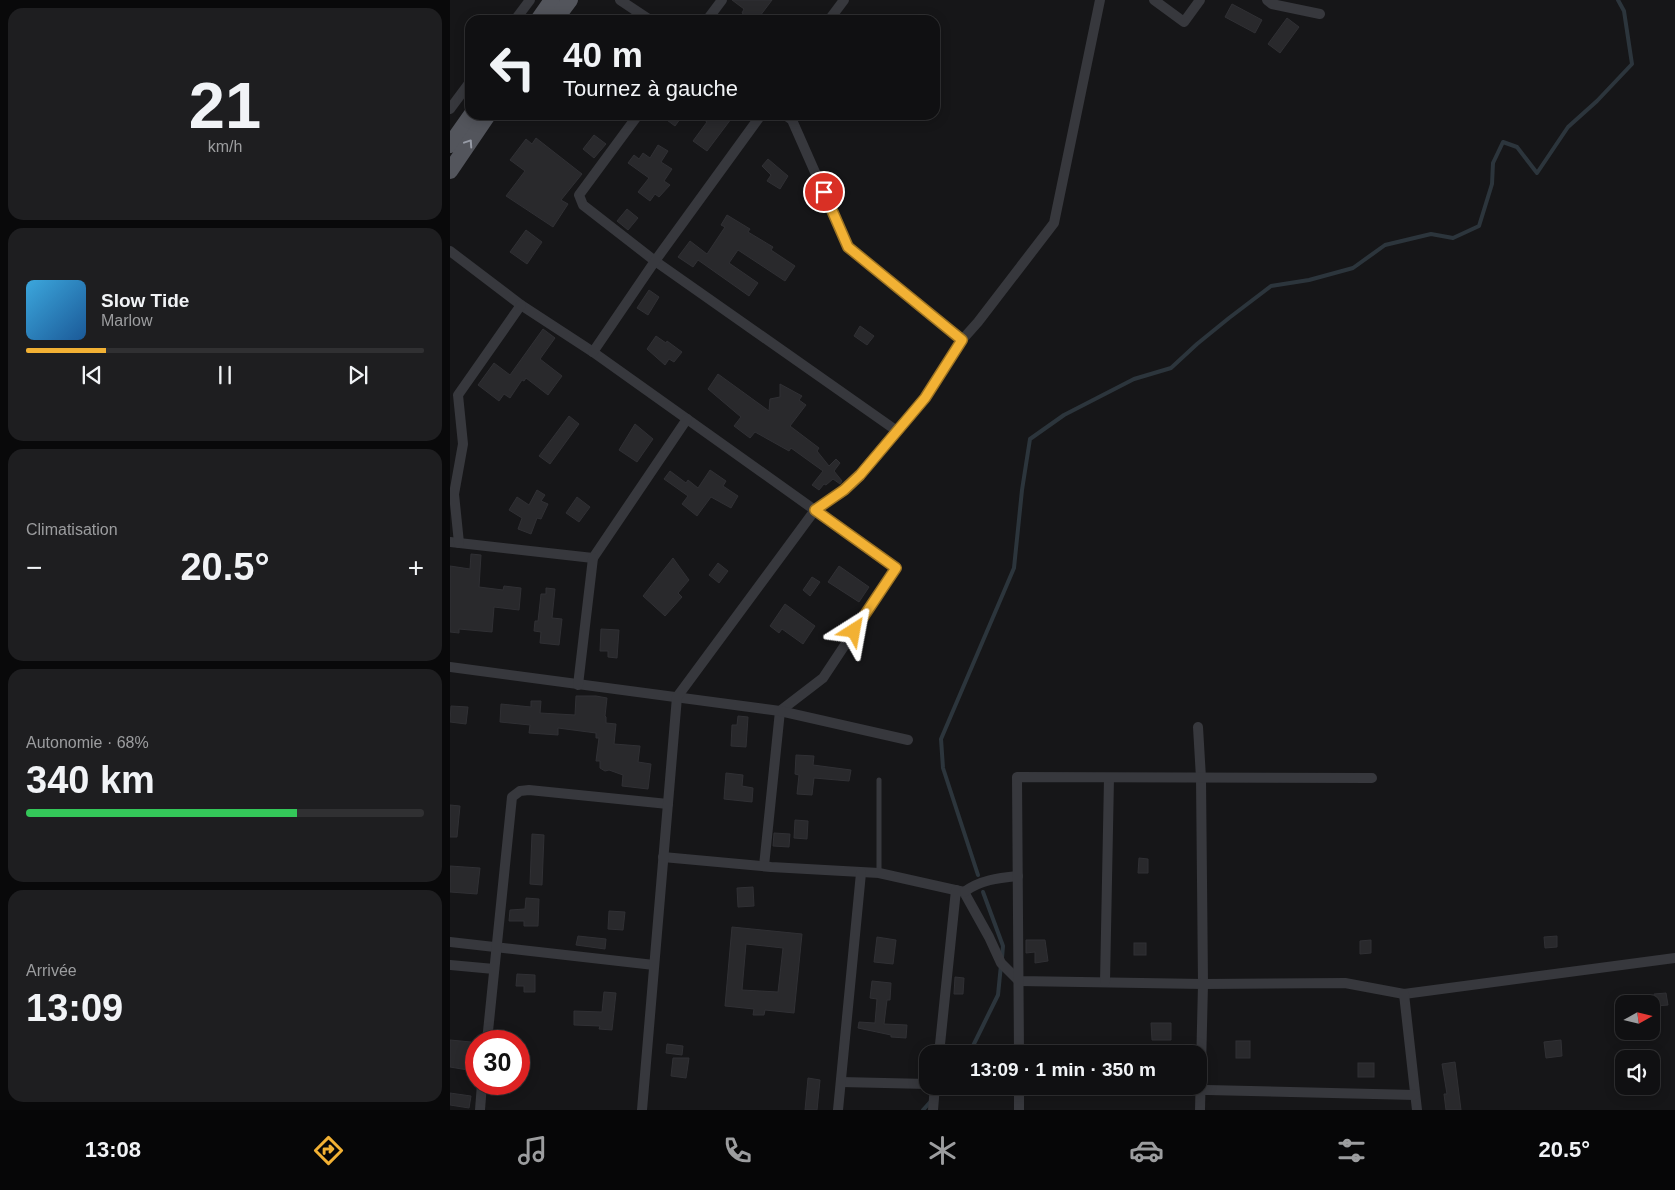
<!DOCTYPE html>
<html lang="fr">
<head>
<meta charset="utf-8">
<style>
  :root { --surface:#101012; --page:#1e1e20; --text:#f1f3f6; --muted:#9c9d9f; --line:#303032; --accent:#f2b134 }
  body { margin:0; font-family:Helvetica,sans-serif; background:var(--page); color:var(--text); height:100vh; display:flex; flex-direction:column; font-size:19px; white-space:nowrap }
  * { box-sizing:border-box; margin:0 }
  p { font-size:16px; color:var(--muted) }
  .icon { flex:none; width:28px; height:28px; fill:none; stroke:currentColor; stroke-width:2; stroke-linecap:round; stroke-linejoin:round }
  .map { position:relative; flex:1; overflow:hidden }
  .drawer { display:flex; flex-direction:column; gap:8px; padding:8px; background:#09090a; width:450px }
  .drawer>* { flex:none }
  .banner { position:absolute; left:15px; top:15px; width:475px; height:105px; border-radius:15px; box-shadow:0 2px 12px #0003,0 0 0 1px var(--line); background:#101012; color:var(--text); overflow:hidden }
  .needle { width:32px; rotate:82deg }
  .buttons { position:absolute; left:1165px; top:995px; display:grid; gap:10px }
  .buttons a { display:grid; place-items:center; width:45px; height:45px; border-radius:10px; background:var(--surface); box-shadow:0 2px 12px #0003,0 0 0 1px var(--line); font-size:25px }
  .speed { position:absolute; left:15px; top:1030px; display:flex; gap:10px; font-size:25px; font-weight:700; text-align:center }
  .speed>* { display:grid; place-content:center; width:65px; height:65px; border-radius:50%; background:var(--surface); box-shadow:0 2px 12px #0003,0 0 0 1px var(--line); line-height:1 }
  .speed .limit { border:8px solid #d22; background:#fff; color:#111 }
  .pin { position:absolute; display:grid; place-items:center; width:42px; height:42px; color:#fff; margin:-21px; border:2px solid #fff; border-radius:50%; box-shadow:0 1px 5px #0007 }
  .me { position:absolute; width:55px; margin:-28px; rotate:34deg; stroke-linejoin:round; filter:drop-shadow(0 0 4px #0008) }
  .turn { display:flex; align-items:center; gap:18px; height:105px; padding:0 15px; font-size:22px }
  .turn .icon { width:65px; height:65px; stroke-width:2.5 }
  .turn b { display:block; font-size:35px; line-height:42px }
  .big { font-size:38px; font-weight:700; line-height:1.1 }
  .drawer .tile { flex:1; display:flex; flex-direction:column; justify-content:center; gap:8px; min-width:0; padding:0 18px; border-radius:15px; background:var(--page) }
  .drawer .dial { align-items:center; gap:0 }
  .dial b { font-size:65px; line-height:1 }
  .song { display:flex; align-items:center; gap:15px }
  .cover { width:60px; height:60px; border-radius:8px; background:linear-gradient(135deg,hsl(200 70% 55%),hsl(210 70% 35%)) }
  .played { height:5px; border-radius:2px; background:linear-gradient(90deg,var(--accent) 20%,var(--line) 20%) }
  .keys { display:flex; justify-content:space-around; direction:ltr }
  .heat { display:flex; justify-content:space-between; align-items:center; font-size:28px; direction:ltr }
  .charge { height:8px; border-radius:4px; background:linear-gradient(90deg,#34c759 68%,var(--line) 0) }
  .trip { position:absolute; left:469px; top:1045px; width:288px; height:50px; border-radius:15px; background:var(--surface); box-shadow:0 2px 12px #0003,0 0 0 1px var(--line); font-weight:700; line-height:50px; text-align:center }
  .menu { display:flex; height:80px; justify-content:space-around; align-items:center; background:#060607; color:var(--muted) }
  .menu .icon { width:35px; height:35px }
  .menu .active { color:var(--accent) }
  .menu b { font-size:22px; color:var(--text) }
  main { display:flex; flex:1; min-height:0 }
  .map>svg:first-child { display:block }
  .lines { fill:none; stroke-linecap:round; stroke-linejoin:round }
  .stream { stroke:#2c353c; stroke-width:4 }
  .building { fill:#29292c; stroke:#303034; fill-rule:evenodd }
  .lane { stroke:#37383d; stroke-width:5 }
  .street { stroke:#37383d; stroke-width:10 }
  .primary { stroke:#53555c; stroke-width:16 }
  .oneway { stroke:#979ba6 }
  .route-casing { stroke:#9d7322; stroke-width:12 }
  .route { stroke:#f2b134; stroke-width:9 }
</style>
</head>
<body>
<main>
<section class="drawer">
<div class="tile dial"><b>21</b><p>km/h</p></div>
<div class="tile">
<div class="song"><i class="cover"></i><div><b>Slow Tide</b><p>Marlow</p></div></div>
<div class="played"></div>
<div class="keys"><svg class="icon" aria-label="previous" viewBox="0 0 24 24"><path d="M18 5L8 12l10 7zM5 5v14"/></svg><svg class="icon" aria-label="pause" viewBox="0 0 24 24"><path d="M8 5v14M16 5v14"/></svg><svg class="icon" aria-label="next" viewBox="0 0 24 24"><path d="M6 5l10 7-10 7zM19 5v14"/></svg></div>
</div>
<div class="tile"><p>Climatisation</p>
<div class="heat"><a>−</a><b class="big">20.5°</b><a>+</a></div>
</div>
<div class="tile"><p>Autonomie · 68%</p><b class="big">340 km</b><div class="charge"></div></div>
<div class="tile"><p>Arrivée</p><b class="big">13:09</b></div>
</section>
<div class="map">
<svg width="1225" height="1110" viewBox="0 0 1225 1110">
  <rect width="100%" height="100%" fill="#161618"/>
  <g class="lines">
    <g class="stream">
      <path d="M528,875l-35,-107 -2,-29 73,-171 8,-78 8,-51 34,-24 70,-36 37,-11 26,-24 32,-26 42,-32 38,-6 44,-12 32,-23 46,-11 22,4 26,-12 13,-42 1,-21 10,-21 14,5 20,26 31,-46 29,-26 35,-37 -8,-53 -6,-11"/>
      <path d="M533,892l20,54 -1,12"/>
      <path d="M519,1054l29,-59 3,-30"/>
      <path d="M488,1093l5,-7"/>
      <path d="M473,1110l9,-10"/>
    </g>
  </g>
  <g class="building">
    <path d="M282,0h40l-15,20h-4l-11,-7 2,-4z"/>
    <path d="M782,4l30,16 -7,13 -30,-16z"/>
    <path d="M837,18l12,9 -19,26 -12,-9z"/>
    <path d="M210,115h23l-8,11z"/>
    <path d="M248,115h28l5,4 -24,32 -14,-10 14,-19z"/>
    <path d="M144,135l12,9 -12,14 -11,-9z"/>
    <path d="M86,138l46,36 -21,26 7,4 -15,23 -47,-31 19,-25 -15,-11 16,-21 6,5z"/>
    <path d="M208,145l10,6 -7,11 11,7 -8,12 6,4 -11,12 -4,-3 -5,7 -12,-9 11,-14 -21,-15 6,-8 5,4 4,-6 7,5z"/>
    <path d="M318,159l20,17 -8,13 -13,-8 4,-6 -9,-9z"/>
    <path d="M177,209l11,9 -10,12 -11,-9z"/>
    <path d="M277,215l23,14 -2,3 25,15 -2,3 24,16 -10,15 -47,-31 -9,13 29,20 -9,13 -51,-36 -5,7 -15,-10 12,-16 17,13 18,-27 -4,-2z"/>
    <path d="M76,230l16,12 -15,22 -17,-12z"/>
    <path d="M199,290l10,7 -11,18 -11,-7z"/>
    <path d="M410,326l14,10 -7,9 -13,-9z"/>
    <path d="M93,329l12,9 -15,21 22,17 -14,19 -22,-17 -2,3 -2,-1 -12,18 -6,-4 -5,7 -21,-16 16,-22 16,12z"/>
    <path d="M206,336l10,7 1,-2 15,11 -8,10 -5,-3 -4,6 -18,-16z"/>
    <path d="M268,374l51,37 1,-12 10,-2v-13l22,12 -3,4 7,5 -16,21 29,22 -2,3 12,15 7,-7 4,4 -6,8 8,10 -2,3 -7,-5 -7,6 -2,-1 -5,6 -7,-5 11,-14 -32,-23 -2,3 -34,-19 -5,6 -16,-12 7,-9 -33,-28z"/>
    <path d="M119,416l10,8 -29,40 -11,-8z"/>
    <path d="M185,424l18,15 -16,23 -18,-12z"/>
    <path d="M260,470l16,11 -3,5 15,10 -7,12 -20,-11 -14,19 -15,-12 6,-8 -24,-17 6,-8 16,12 2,-3 10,8z"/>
    <path d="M87,490l8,5 -4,6 7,3 -7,15 -4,-1 -6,16 -13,-5 4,-11 -13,-8 8,-13 12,8z"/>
    <path d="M127,497l13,10 -11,15 -13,-9z"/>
    <path d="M21,554l10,1 -2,32 24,3 1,-4 17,2 -2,22 -25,-3 -2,25 -33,-3v4l-9,-1v-66l20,3z"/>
    <path d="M223,558l16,22 -11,13 4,4 -17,19 -22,-20z"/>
    <path d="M268,563l10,8 -9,12 -10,-8z"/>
    <path d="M389,566l30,21 -10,15 -31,-20z"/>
    <path d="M362,577l8,5 -10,14 -7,-6z"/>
    <path d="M96,588l9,1 -3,29 10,1 -3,26 -19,-2 1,-11 -7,-1 1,-10h3l3,-27h5z"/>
    <path d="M335,604l30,22 -12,18 -21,-15 -3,4 -9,-7z"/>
    <path d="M151,629l18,1 -2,28 -9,-1v-6h-8z"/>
    <path d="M126,696h20l11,2 -2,18 1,1v6l10,1 -2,20 26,2 -2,16 13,2 -3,25 -26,-3 1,-11 -14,-5 -4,1 -5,-3v-7h-4l3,-23h-3v-5l-38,-5v7l-29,-2 1,-8 -30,-3 1,-18 30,3v-6h10l-1,12 35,2z"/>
    <path d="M1,706l17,1 -2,17 -16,-2z"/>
    <path d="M288,716l10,1 -2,30 -15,-1 1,-21h5z"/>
    <path d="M346,755l18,1 -1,9 38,5 -2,11 -35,-3 -2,17 -15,-1 2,-19 -4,-1z"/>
    <path d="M276,773l17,2 -1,11 11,2 -1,14 -28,-3z"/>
    <path d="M0,805l10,1 -3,31h-7z"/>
    <path d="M345,820l13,1 -1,18 -13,-1z"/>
    <path d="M324,833l16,1 -1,13 -16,-1z"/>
    <path d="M82,834l12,1 -2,50 -12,-1z"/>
    <path d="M689,858l9,1v14h-10z"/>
    <path d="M0,866l30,2 -3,26 -27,-2z"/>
    <path d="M303,887l1,19 -16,1 -1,-19z"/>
    <path d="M76,898l13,1 -1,27h-14v-5h-15l1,-11 15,-1z"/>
    <path d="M159,911l16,1 -2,18 -15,-1z"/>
    <path d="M282,927l70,7 -8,79 -29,-3 -1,5h-11l1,-6 -29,-3zM296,944l37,4 -5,44 -36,-2z"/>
    <path d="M128,936l28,3 -1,10 -29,-4z"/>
    <path d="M1107,936v11l-12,1 -1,-11z"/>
    <path d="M427,937l19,3 -3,24 -19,-2z"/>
    <path d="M576,940h19l3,21 -13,2v-11l-9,1z"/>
    <path d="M921,940v13l-11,1v-13z"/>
    <rect x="684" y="943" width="12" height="12"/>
    <path d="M67,974l18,1v17h-11v-6h-8z"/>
    <path d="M505,977l9,1 -1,16h-9z"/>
    <path d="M422,981l19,2 -1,17h-3l-3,24 23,1 -1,13 -15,-1v-2l-33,-7 1,-6 16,1 2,-24 -7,-1z"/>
    <path d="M154,992l12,1 -4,37 -13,-1 1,-3 -26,-1v-14l28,1z"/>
    <path d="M1216,993l2,12 -12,1 -2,-12z"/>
    <path d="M701,1023h20v17h-19z"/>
    <path d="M0,1040l21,2 -2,12 7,1 -2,16 -24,-4z"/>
    <path d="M1111,1040l1,16 -16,2 -2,-16z"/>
    <rect x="786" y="1041" width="14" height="17"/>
    <path d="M217,1044l16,2 -1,9 -16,-2z"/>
    <path d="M223,1058h16l-3,20 -15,-2z"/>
    <path d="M1005,1062l6,48h-15l-2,-16h3l-5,-30z"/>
    <rect x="908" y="1063" width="16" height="14"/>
    <path d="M358,1078l12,2 -3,30h-12z"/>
    <path d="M0,1093l21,3 -2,12 -19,-3z"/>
  </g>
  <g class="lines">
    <path class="lane" d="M429,780v93"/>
    <g class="street">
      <path d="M170,0l30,20"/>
      <path d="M704,0l30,22 16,-22"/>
      <path d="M817,0l5,4 48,10"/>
      <path d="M65,20l15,-20"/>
      <path d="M257,20l15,-20"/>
      <path d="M379,20l15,-20"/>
      <path d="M0,109l20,-27"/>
      <path d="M188,115l-59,80 4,10 72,56 242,170"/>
      <path d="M335,115l7,5 56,127 114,93"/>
      <path d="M0,251l71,54 72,47 303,216 -73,110 -43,33 -16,155"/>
      <path d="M143,352l62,-91 106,-146"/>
      <path d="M0,542l143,16 94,-139"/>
      <path d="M9,543l-5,-49 9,-50 -5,-49 63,-90"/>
      <path d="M0,667l330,44 128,29"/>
      <path d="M128,685l15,-127"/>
      <path d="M748,727l3,51 2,206 -3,126"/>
      <path d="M213,857l108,10 108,6 85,19 25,45 12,26 18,18 184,3 142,-1 59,11 271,-36"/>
      <path d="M514,892c16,-12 34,-14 54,-16"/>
      <path d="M0,942l204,23"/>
      <path d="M0,965l44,4"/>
      <path d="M655,982l4,-204"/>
      <path d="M954,994l13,116"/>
      <path d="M37,1041l25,-244 8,-6 9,-1 139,14"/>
      <path d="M489,1054l17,-164"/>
      <path d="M569,1054l-2,-277 355,1"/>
      <path d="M391,1082l87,2"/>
      <path d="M569,1086v24"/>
      <path d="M584,1086l381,9"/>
      <path d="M30,1110l2,-26"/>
      <path d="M192,1110l35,-413 138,-187 29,-20 15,-15 66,-77 37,-58 16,-18 76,-99 46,-223"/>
      <path d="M388,1110l23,-237"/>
      <path d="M483,1110l2,-24"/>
    </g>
    <g class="primary">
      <path d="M88,20l14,-20"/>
      <path d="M105,20l15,-20"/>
      <path d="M0,145l21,-30"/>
      <path d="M0,171l38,-56"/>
    </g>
  </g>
  <defs><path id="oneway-chevron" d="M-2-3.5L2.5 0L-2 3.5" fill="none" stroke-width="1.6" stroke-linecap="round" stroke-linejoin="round" transform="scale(1.25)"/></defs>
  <use class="oneway" href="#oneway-chevron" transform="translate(19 143) rotate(-56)"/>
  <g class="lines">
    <defs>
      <path id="route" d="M374,192l24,55 114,93 -37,58 -65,77 -16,15 -29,20 81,58 -42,63"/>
    </defs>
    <use href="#route" class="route-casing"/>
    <use href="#route" class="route"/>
  </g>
</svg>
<div class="buttons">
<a><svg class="needle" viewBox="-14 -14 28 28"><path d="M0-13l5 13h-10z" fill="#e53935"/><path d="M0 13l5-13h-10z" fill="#9c9d9f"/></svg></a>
<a><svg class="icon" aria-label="sound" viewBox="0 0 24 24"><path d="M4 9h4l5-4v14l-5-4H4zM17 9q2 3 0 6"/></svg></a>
</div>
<div class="speed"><div class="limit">30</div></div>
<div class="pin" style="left:374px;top:192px;background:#d93025"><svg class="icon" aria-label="arrive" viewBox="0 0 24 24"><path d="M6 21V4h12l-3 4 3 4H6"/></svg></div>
<svg class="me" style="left:404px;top:631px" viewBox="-20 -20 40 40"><path d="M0-17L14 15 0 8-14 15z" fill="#f2b134" stroke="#fff" stroke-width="4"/></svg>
<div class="trip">13:09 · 1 min · 350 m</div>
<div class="banner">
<div class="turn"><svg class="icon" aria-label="left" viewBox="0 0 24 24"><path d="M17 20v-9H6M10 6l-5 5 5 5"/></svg><div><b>40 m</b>Tournez à gauche</div></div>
</div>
</div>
</main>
<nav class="menu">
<b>13:08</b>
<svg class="icon active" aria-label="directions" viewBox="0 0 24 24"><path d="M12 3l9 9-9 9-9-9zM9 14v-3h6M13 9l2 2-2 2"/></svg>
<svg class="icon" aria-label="music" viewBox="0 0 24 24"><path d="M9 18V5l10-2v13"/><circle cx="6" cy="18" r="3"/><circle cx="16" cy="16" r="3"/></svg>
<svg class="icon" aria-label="phone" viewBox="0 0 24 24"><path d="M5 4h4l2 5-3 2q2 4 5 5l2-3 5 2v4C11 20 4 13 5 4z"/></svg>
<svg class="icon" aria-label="climate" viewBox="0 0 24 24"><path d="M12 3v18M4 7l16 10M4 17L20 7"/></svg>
<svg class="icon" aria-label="car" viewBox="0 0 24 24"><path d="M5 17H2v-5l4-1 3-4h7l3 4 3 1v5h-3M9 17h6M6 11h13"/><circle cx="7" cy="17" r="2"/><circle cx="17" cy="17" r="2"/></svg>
<svg class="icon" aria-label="filters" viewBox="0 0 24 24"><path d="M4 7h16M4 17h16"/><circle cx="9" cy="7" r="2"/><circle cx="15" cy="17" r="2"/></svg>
<b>20.5°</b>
</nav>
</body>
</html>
